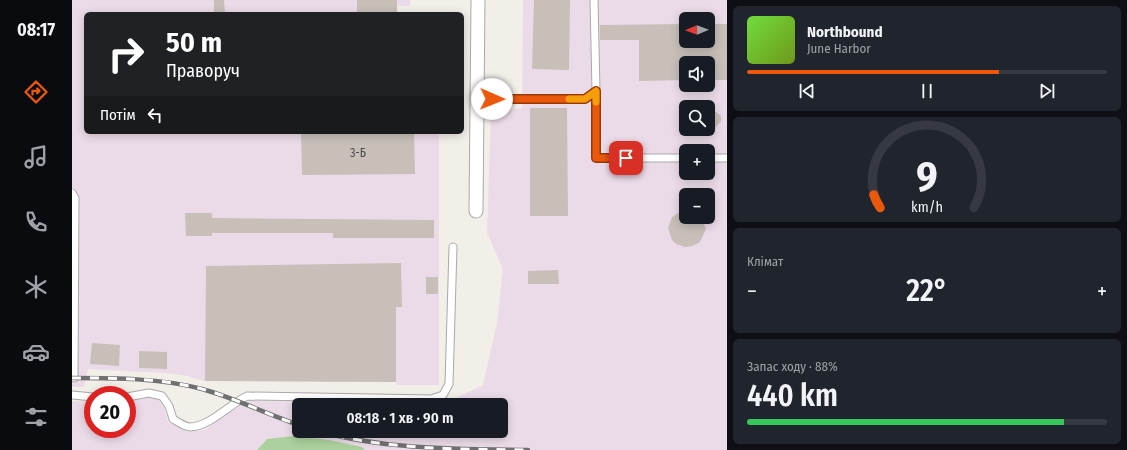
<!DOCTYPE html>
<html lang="uk">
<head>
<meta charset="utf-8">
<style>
  :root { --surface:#171b24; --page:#20242c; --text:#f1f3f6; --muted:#9ea1a6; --line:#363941; --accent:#ea580c }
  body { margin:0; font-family:"Fira Sans Condensed",sans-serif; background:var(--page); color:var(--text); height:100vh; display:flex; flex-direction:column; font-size:15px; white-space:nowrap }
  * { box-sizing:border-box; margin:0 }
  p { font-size:13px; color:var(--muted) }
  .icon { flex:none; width:22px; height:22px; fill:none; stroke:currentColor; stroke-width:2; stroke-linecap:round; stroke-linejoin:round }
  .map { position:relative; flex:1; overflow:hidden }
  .sheet { display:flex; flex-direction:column; gap:6px; padding:6px; background:#0d0f14; width:400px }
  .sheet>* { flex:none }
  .banner { position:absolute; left:12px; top:12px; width:380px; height:122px; border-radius:6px; box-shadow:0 2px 10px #0003; background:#202124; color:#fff; overflow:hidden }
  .needle { width:26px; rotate:269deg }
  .buttons { position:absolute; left:607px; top:12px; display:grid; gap:8px }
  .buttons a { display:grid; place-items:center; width:36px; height:36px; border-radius:6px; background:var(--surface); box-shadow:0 2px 10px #0003; font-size:20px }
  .speed { position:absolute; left:12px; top:386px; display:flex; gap:8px; font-size:20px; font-weight:700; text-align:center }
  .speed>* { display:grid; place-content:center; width:52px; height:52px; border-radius:50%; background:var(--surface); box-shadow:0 2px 10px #0003; line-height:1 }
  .speed .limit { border:6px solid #d22; background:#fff; color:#111 }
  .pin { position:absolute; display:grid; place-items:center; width:34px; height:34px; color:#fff; margin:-17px; border-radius:8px; box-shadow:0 2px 6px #0006 }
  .me { position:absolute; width:44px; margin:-22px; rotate:91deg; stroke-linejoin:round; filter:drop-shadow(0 0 3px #0008) }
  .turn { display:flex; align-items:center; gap:14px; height:84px; padding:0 16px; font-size:18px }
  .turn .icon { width:52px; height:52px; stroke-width:2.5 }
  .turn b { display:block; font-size:28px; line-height:34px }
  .then { display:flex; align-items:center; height:38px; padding:0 16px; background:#0003; gap:8px; font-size:15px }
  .big { font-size:30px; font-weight:600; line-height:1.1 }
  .sheet .widget { flex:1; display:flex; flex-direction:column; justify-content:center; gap:6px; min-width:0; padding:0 14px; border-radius:6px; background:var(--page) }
  .sheet .dial { align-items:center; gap:0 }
  .dial svg { height:104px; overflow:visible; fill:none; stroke:var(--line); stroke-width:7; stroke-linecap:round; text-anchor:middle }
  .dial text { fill:var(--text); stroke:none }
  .song { display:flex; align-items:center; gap:12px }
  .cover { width:48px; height:48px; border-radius:6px; background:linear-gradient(135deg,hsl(100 70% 55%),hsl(80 70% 35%)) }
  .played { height:4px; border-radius:2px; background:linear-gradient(90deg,var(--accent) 70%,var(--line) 70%) }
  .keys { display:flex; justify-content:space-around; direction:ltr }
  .heat { display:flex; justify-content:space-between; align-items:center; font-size:22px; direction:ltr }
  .charge { height:6px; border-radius:3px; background:linear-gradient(90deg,#34c759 88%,var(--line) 0) }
  .trip { position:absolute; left:220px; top:398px; width:216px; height:40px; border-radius:6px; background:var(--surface); box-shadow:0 2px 10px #0003; font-weight:600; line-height:40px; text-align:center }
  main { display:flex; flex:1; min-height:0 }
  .dock { display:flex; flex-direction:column; width:72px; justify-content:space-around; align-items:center; background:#090b0e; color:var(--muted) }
  .dock .icon { width:28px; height:28px }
  .dock .active { color:var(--accent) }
  .dock b { font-size:18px; color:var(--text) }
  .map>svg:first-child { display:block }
  .industrial { fill:#ebdbe8; fill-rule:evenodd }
  .forest { fill:#add19e }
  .building { fill:#c7bfb8 }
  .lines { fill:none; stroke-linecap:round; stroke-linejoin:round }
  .lane-casing { stroke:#a9a9a9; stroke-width:9 }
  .street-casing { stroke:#a9a9a9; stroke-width:15 }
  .lane { stroke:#fff; stroke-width:7 }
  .street { stroke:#fff; stroke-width:13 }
  .rail-casing { stroke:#707070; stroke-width:4.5 }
  .rail { stroke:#fff; stroke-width:3; stroke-dasharray:9; stroke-linecap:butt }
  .route-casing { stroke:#983908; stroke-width:10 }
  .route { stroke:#ea580c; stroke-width:7 }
  .slow { stroke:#f59e0b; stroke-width:7 }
  .labels { text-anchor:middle; stroke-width:3; stroke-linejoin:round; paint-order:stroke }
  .number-label { font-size:12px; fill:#4b4948 }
</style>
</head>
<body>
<main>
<nav class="dock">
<b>08:17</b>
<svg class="icon active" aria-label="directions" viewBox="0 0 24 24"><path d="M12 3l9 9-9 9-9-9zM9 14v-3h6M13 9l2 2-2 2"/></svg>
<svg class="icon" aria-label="music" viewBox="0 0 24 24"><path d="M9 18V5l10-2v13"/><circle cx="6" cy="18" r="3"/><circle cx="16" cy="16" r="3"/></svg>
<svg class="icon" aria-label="phone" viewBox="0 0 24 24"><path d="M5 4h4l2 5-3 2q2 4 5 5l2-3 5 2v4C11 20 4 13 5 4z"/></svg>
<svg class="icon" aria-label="climate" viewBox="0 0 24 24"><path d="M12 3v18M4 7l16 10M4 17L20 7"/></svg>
<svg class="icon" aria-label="car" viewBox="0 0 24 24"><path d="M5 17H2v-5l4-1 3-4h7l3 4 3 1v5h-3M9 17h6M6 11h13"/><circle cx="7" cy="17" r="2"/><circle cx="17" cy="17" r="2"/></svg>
<svg class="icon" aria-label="filters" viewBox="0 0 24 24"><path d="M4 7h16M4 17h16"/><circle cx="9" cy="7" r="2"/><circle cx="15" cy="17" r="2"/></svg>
</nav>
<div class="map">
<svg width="655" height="450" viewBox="0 0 655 450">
  <rect width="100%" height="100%" fill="#f2efe9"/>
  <g class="industrial">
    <path d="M0,0h338v6h-13v7l-9,1h-302v118h353v253h-43v-3l-191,-1 -18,-5 -22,-3 -77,-4 -4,18h-12z"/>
    <path d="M451,0h204v450h-362l-3,-3 -95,-8 -10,11h-185v-49l21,1v27h34v-28l21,-4 11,2 5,9 4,14 19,10 17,-2 44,-30 116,5h-65v26h202v-26h-60l42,-20 14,-62 6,-54 -16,-36 4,-121 31,-4zM614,19h22v22h-22zM614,63h22v22h-22zM614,107h22v22h-22zM614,151h22v22h-22zM614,195h22v22h-22z"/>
  </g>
  <path class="forest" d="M222,436l35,4 33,7 3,3h-108l10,-11z"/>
  <g class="building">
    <path d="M142,0h10l1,14h-11z"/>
    <path d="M285,0h40v13l-40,1z"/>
    <path d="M462,0h36l-1,70 -37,-1z"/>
    <path d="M614,24v17h22v-17h19v56h-19v-17h-22v17l-47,1v-41h-39v-15z"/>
    <path d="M458,108h37l1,108h-38z"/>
    <path d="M640,112h4l5,4v5l-5,6 -8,-1v-10z"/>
    <path d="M229,132h113l1,42 -113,1z"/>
    <path d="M614,208v9h15l5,12 -6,13 -8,4 -7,1 -9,-3 -4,-4 -4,-12 4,-11z"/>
    <path d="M113,213h27v5l222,2v18h-101v-5h-121v3h-26z"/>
    <path d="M329,263l1,44h-6v75l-191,-1 1,-115z"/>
    <path d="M486,270l1,14h-31v-13z"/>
    <rect x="354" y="277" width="12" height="17"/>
    <path d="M20,343l28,2 -1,21 -29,-2z"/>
    <path d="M67,351l28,1v17l-28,-1z"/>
  </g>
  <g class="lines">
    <defs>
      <g id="lane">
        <path d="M524,91v67h90"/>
        <path d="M405,99h108l11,-8 -2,-91"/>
        <path d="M636,158h19"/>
        <path d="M0,193l3,5 -1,180"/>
        <path d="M0,395l21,2"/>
        <path d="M55,397l22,-4 13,3 7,10 4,13c5,3 12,8 17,8 19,0 40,-23 57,-31l184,3 12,-4 6,-11 4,-137"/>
      </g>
      <path id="street" d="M404,211l2,-211"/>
    </defs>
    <use href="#lane" class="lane-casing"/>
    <use href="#street" class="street-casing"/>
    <use href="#lane" class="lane"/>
    <use href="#street" class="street"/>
    <defs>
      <g id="rail">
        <path d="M0,378c43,0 88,0 130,11 33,9 64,25 97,36"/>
        <path d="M246,431c68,19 139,18 210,19"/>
      </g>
    </defs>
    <use href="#rail" class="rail-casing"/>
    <use href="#rail" class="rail"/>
  </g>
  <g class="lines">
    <defs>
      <path id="route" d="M420,99h93l11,-8v67h30"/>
    </defs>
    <use href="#route" class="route-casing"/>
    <use href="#route" class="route"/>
    <path class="slow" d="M497,99h16l11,-8v11"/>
  </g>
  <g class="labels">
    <g class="number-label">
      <text x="286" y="157">3-Б</text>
    </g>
  </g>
</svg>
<div class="buttons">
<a><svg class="needle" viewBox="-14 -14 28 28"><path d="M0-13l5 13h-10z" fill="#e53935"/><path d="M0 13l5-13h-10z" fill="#9ea1a6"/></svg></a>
<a><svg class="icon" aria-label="sound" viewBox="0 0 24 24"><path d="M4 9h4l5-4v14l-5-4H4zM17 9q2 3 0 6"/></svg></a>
<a><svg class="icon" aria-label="search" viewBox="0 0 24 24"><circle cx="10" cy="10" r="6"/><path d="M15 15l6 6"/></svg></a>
<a>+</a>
<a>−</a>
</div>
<div class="speed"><div class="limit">20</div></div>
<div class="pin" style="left:554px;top:158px;background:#d93025"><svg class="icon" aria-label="arrive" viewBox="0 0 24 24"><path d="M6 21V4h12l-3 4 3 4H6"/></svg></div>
<svg class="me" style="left:420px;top:99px" viewBox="-20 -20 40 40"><circle r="19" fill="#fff"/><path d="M0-13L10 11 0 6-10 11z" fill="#ea580c"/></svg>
<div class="trip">08:18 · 1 хв · 90 m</div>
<div class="banner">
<div class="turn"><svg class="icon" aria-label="right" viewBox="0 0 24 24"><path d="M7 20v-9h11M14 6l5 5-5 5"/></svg><div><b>50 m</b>Праворуч</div></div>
<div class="then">Потім<svg class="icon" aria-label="left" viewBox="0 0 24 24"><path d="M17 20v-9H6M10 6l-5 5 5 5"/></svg></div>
</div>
</div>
<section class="sheet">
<div class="widget">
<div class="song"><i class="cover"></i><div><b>Northbound</b><p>June Harbor</p></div></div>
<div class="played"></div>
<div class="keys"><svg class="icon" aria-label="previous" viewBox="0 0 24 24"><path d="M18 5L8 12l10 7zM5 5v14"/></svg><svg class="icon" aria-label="pause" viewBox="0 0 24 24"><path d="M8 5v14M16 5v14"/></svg><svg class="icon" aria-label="next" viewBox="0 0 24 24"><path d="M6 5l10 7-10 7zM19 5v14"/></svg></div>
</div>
<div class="widget dial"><svg viewBox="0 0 100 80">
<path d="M14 69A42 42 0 1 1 86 69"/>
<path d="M14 69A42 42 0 0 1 9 59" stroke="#ea580c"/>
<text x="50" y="56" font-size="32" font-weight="700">9</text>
<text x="50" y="72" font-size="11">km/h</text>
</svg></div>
<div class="widget"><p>Клімат</p>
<div class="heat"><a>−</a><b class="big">22°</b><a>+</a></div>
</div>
<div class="widget"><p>Запас ходу · 88%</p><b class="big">440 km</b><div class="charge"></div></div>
</section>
</main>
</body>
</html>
